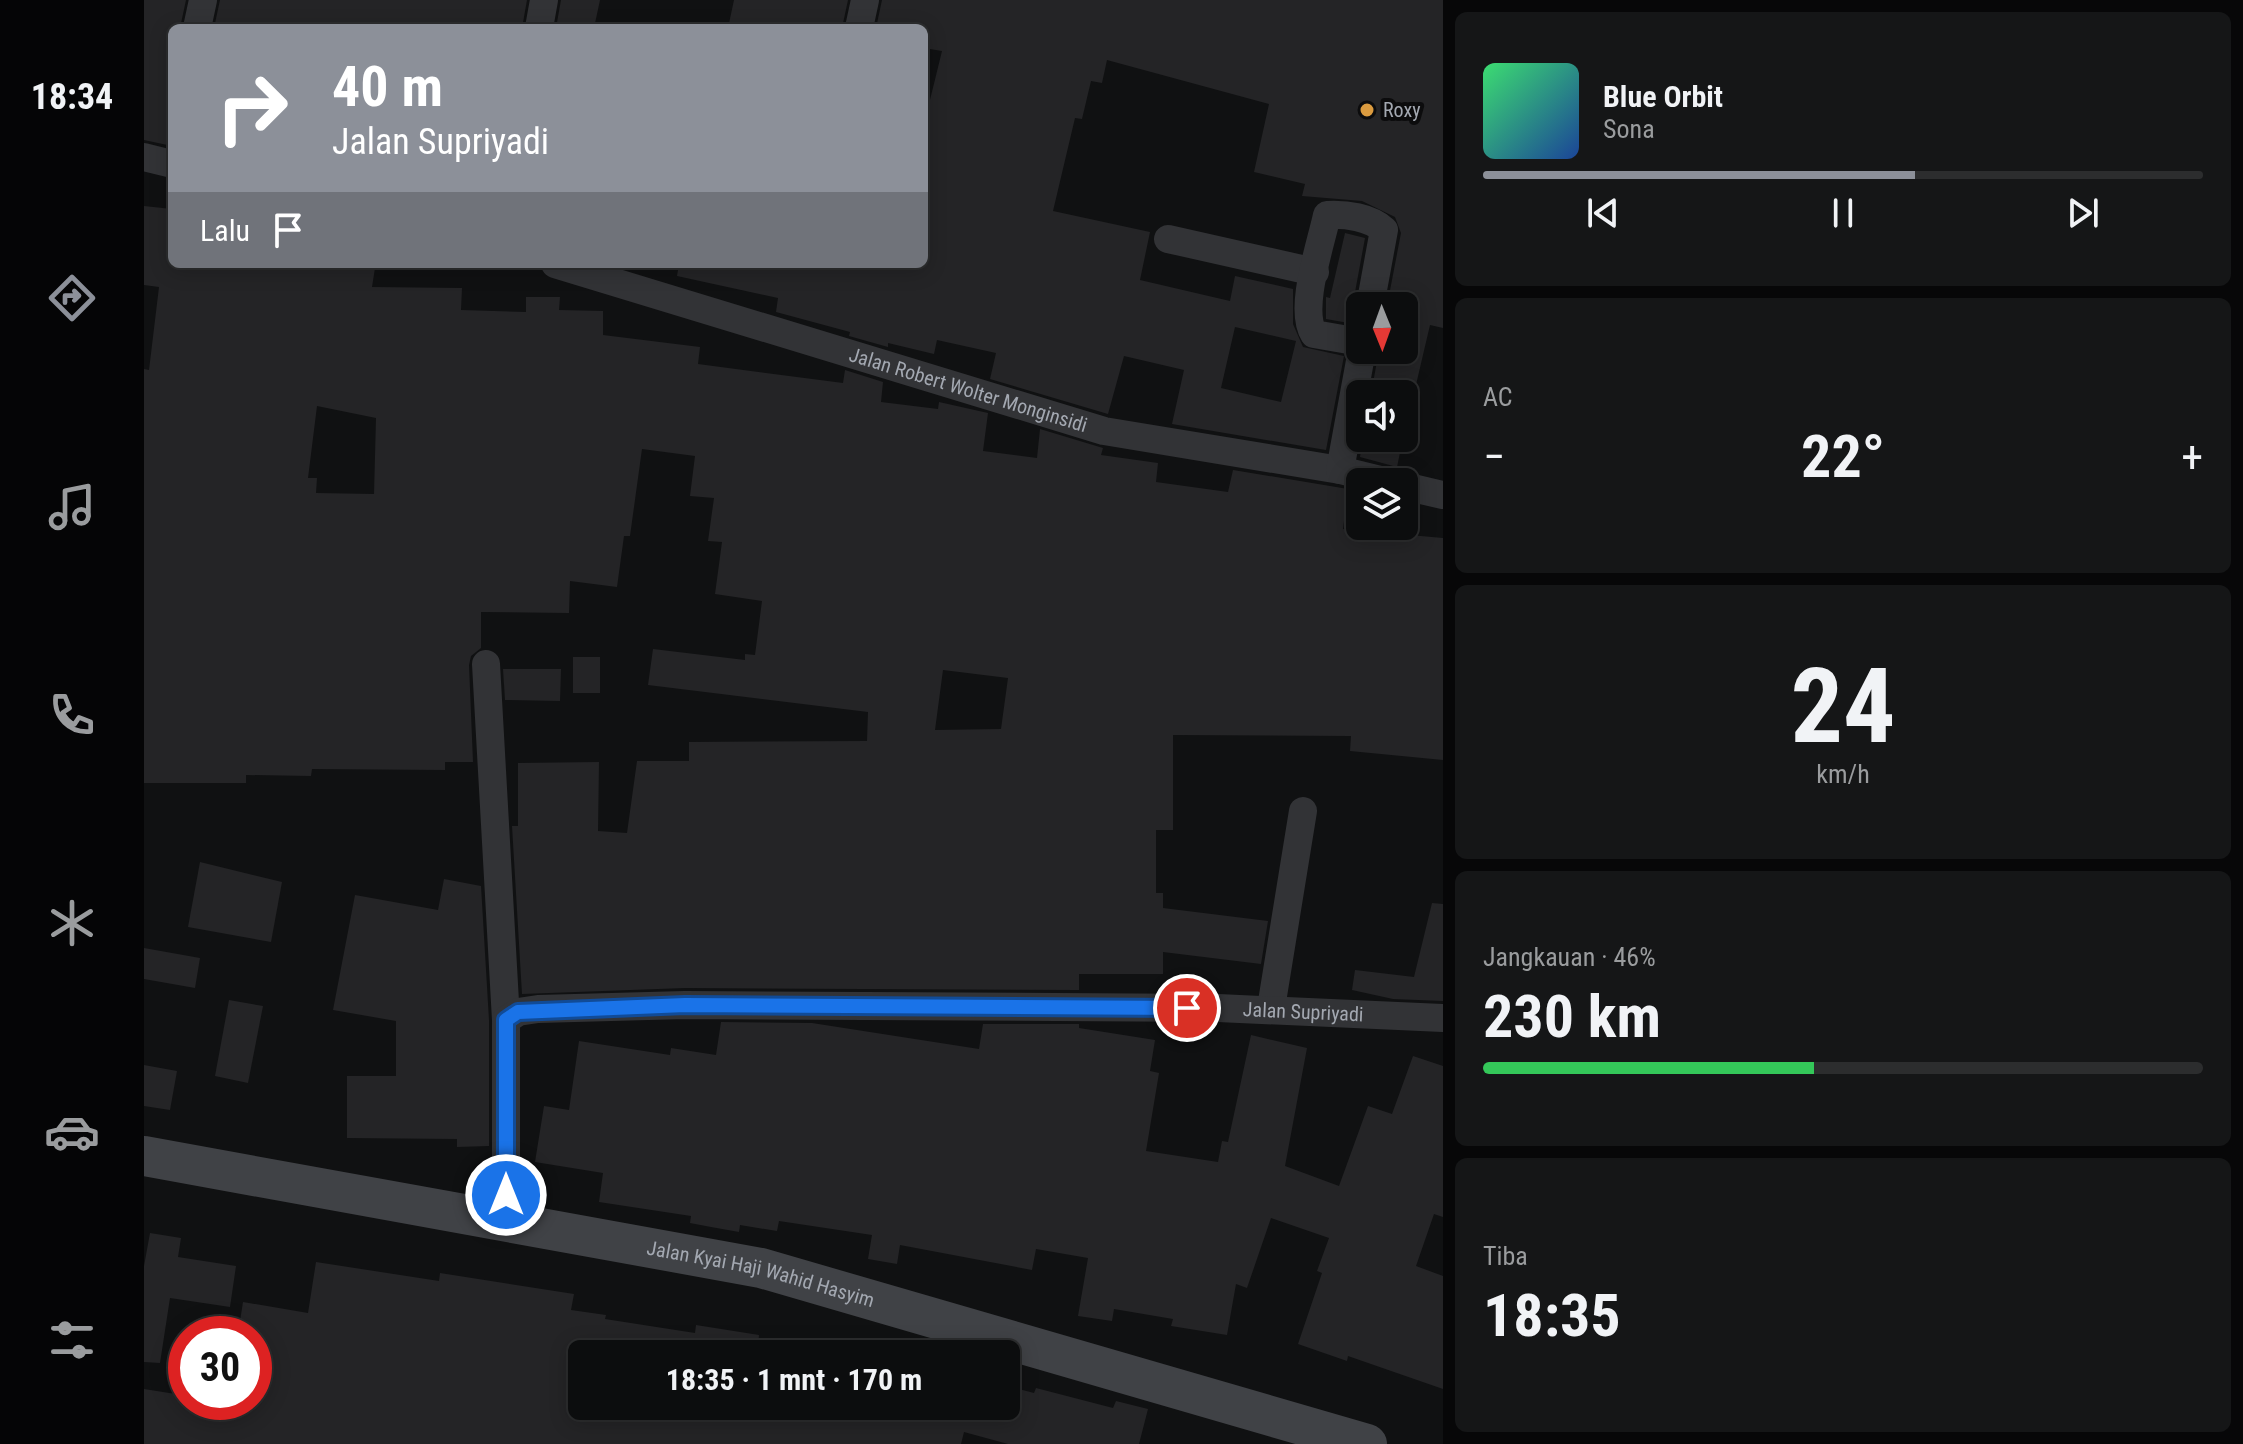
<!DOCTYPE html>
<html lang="id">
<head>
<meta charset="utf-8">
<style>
  :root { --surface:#0c0d0e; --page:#151617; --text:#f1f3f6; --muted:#9a9c9e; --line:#2c2d2e; --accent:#8c9099 }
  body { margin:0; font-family:"Roboto Condensed",sans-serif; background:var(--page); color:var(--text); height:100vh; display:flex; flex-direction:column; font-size:30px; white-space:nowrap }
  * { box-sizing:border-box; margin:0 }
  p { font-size:26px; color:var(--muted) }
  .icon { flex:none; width:44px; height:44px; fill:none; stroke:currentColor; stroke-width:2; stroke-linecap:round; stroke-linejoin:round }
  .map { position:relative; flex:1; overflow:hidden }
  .drawer { display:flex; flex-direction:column; gap:12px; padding:12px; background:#070708; width:800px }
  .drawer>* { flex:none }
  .guide { position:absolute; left:24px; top:24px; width:760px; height:244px; border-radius:12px; box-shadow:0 4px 20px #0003,0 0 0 2px var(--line); background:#8c9099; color:#fff; overflow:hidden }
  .needle { width:52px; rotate:179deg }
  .buttons { position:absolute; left:1202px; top:292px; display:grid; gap:16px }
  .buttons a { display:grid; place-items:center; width:72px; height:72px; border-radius:12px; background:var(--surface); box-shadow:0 4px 20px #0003,0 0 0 2px var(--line); font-size:40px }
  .speed { position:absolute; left:24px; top:1316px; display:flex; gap:16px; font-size:40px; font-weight:700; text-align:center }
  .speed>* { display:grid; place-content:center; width:104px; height:104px; border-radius:50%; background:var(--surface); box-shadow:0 4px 20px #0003,0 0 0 2px var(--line); line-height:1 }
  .speed .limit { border:12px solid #d22; background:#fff; color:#111 }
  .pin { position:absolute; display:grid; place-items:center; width:68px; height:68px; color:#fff; margin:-34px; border:4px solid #fff; border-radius:50%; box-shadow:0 2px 8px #0007 }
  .me { position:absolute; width:88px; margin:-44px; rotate:0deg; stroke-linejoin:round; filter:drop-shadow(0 0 6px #0008) }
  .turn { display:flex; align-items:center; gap:28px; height:168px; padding:0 32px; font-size:36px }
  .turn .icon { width:104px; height:104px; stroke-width:2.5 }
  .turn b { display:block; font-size:56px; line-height:68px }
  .then { display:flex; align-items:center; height:76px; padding:0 32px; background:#0003; gap:16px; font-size:30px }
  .big { font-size:60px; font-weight:700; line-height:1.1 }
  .drawer .card { flex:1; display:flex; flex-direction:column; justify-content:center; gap:12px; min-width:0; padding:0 28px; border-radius:12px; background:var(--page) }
  .drawer .dial { align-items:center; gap:0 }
  .dial b { font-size:104px; line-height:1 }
  .song { display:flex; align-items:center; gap:24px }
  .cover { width:96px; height:96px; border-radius:12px; background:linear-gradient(135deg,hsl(140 70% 55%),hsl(220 70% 35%)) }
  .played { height:8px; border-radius:4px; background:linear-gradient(90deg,var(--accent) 60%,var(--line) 60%) }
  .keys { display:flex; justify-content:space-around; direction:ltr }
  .heat { display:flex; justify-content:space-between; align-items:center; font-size:44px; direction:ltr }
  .charge { height:12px; border-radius:6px; background:linear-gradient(90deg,#34c759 46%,var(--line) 0) }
  .trip { position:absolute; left:424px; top:1340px; width:452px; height:80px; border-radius:12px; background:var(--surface); box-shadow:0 4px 20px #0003,0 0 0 2px var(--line); font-weight:700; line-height:80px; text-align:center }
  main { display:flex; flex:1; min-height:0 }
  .menu { display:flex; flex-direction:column; width:144px; justify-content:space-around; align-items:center; background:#050506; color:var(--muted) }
  .menu .icon { width:56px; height:56px }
  .menu .selected { color:var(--accent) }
  .menu b { font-size:36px; color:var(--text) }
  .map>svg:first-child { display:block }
  .building { fill:#242426; fill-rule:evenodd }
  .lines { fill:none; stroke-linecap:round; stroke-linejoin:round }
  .minor { stroke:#323336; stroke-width:28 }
  .secondary { stroke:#404246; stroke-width:40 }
  .route-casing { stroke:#114b97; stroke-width:20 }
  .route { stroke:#1a73e8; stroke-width:14 }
  .poi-dot { fill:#db9b3f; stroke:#0c0c0d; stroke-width:3 }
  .labels { text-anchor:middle; stroke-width:8; stroke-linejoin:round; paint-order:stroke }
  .poi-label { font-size:20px; fill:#a3a8b1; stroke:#0c0c0d; text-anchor:start }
  .street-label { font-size:20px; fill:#a3a8b1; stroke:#0c0c0d }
</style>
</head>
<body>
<main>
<nav class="menu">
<b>18:34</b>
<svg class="icon selected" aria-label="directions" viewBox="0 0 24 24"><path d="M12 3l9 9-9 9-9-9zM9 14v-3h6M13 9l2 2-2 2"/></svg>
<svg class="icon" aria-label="music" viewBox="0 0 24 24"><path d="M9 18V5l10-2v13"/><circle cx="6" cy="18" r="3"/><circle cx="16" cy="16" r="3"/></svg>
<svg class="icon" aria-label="phone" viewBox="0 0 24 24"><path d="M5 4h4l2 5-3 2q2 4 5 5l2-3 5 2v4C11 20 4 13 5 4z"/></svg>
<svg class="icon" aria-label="climate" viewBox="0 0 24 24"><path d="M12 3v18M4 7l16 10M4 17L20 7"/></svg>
<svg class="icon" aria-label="car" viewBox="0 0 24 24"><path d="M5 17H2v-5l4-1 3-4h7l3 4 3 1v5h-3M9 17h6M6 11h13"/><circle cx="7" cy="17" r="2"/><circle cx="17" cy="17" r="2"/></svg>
<svg class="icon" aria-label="filters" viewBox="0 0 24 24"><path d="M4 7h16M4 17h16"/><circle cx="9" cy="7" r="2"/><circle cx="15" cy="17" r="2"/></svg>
</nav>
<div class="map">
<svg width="1299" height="1444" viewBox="0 0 1299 1444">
  <rect width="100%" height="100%" fill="#101112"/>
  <g class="building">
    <path d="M0,0h42l-6,28h-8v118l-28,-6z"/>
    <path d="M76,0h307l-5,28h-308z"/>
    <path d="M417,0h39l-6,28h-38z"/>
    <path d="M590,0h114l-6,28h-114z"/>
    <path d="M738,0h561v328l-13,-3 -26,111v-42h-33l8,-44h25v-44h-17l14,-73 -6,-16 -33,-16 -60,-5 3,-12 -51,-12 15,-68 -162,-44 -5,23 -11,-2 -9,38 -7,-1 -22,93 97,21 -10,48 90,21 5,-25 58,13v35l10,23 41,9 -18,94 -154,-26 12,-54 -60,-14 -16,58 -118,-35 6,-26 -59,-13 -3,14 -46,-11v4l-39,-11 1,-4 -74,-20 2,-14 -101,-22 2,-12h209l24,5 2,-5h10v-157l4,1 14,-57 -18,-3v-20h-48zM1091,327l61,14 -15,61 -60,-14z"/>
    <path d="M0,206l28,3v55h183l20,4 -3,19 90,1 -1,22 65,2v-15h34l-1,13 44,1v24l97,12 -2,17 145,19 2,-13 38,12 -2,20 57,7 1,-7 49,11 -5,38 54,7 3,-29 63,19 -2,7 57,8 -2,19 72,10 5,-22 115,19 -5,40 100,9v222l-93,-9 1,-15 -178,-1v95h-17v63h7v15l105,13 -7,43 -98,-12v22h-84v16l-394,-2 -163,6 -10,-168h6v-63l81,-1 -1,69 29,2 10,-72h52v-19l178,-1 1,-29 -220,-27 5,-36 92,11v-6l10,1 7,-54 -47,-7 7,-52 -14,-1 6,-43 -24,-2 5,-40 -53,-7 -12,87h-6l-7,51 -47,-6 -1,32 -88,-1v36l-10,8 -2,9 4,97h-28v8l-133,-1 -1,7 -65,-1v8h-102v-414l5,1 10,-83 -15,-2zM173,406l59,12 -2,76 -58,-1 1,-15h-9zM799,670l65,8 -7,51 -66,1z"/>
    <path d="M1201,233l20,5 -12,65 7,22 -34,-6v-22l4,1z"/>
    <path d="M1219,438h40l-6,29 -37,-10z"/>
    <rect x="429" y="657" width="27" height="36"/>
    <path d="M359,669h58l-1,32 -55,-1z"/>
    <path d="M56,862l82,20 -11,60 -83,-15z"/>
    <path d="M300,879l37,7 8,134v126l-32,1v-8l-110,-1v-62h49v-55l-63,-11 22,-115 83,15z"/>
    <path d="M1288,903l11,1v97l-50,-2 -41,-9 3,-20 59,7z"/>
    <path d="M0,948l56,10 -5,30 -51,-9z"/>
    <path d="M85,1000l34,6 -15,77 -33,-7z"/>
    <path d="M577,1022l91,1 167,26 4,-25h96v4l76,12 -5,31 9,2 -13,78 72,11 4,-21 6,1 23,-107 56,13 -22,118 54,20 29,-80 24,8 21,-58 30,10v151l-9,-3 -18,52 27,10v113l-95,-33 -1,5 -49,-17 24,-71 -5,-2 12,-33 -58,-20 -24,70 -11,-4 -9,51 -56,-9 2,-7 -59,-10 -2,12 -34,-5 10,-58 -52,-9 -4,21 -132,-25 -3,19 -29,-5 4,-24 -93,-14 -2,10 -37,-6 -1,7 -28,-5 -21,-4 1,-7 -92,-14 4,-29 -68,-11 9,-56 25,4 10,-69 91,14 1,-7 45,7z"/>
    <path d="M0,1065l33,6 -7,39 -26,-4z"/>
    <path d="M6,1233l31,5 -3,19 58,9 -6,41 -60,-9 -10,65 -16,-1v-96z"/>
    <path d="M172,1262l123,19 1,-8 134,21 -3,16 35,5 -1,4 90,14 1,-8 63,10 -1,12 44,4 -220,3v52h424l2,-20 26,7 2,-5 77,20 3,-7 32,8 -9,35h-131l-44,-12 -3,12h-817v-55l38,6 -1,7h73v-68h-16l5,-32 65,11z"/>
  </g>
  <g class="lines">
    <g class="minor">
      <path d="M53,28l6,-28"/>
      <path d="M395,28l5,-28"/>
      <path d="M715,28l6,-28"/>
      <path d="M0,157l28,7"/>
      <path d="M1024,239l147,33"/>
      <path id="s1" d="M411,264l549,167 236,39 49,12"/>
      <path d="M1216,342l-46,-8c-16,-25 7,-90 13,-119 19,-1 43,2 57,15l-14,76"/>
      <path d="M1196,470l22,-120"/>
      <path d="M1260,486l39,9"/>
      <path d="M342,664l20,356v204"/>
      <path d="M1127,1008l32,-197"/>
      <path id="s2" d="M362,1020l12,-8 20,-3 147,-4 533,3 225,10"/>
    </g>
    <path class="secondary" id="s3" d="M0,1156l617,112 606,176"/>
  </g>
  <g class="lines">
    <defs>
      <path id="route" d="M362,1195v-175l12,-8 167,-7 502,3"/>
    </defs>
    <use href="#route" class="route-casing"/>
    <use href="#route" class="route"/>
  </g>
  <circle class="poi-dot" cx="1223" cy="110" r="8"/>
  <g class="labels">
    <g class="poi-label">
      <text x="1239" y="117">Roxy</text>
    </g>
    <g class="street-label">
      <text dy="7" stroke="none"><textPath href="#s1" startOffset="432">Jalan Robert Wolter Monginsidi</textPath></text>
      <text dy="7" stroke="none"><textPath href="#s2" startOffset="800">Jalan Supriyadi</textPath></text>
      <text dy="7" stroke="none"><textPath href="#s3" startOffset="628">Jalan Kyai Haji Wahid Hasyim</textPath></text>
    </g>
  </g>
</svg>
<div class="buttons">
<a><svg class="needle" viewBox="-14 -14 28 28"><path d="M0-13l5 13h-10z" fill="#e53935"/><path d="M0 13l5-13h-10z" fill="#9a9c9e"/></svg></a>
<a><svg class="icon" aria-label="sound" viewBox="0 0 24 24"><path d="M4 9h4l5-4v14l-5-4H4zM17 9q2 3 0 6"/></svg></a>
<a><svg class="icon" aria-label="layers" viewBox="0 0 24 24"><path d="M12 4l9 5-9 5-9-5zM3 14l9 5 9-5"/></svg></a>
</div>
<div class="speed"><div class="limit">30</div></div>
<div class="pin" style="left:1043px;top:1008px;background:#d93025"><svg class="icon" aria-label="arrive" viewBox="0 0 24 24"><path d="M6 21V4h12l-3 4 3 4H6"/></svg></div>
<svg class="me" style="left:362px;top:1195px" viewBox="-20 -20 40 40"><circle r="17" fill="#1a73e8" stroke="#fff" stroke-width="3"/><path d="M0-11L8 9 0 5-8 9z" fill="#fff"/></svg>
<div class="trip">18:35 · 1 mnt · 170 m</div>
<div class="guide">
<div class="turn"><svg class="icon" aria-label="right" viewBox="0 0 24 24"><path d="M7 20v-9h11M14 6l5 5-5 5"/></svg><div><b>40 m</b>Jalan Supriyadi</div></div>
<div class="then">Lalu<svg class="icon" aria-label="arrive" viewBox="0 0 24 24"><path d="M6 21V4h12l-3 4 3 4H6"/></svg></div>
</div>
</div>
<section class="drawer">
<div class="card">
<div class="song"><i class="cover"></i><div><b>Blue Orbit</b><p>Sona</p></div></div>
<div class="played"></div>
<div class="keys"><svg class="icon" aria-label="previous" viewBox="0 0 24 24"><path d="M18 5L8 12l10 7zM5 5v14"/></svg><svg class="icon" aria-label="pause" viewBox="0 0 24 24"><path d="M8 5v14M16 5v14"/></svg><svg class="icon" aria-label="next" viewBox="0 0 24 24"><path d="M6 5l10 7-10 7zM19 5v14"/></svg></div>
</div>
<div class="card"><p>AC</p>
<div class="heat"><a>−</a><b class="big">22°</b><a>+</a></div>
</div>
<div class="card dial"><b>24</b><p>km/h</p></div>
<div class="card"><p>Jangkauan · 46%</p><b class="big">230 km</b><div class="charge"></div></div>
<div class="card"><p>Tiba</p><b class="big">18:35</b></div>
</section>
</main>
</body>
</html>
